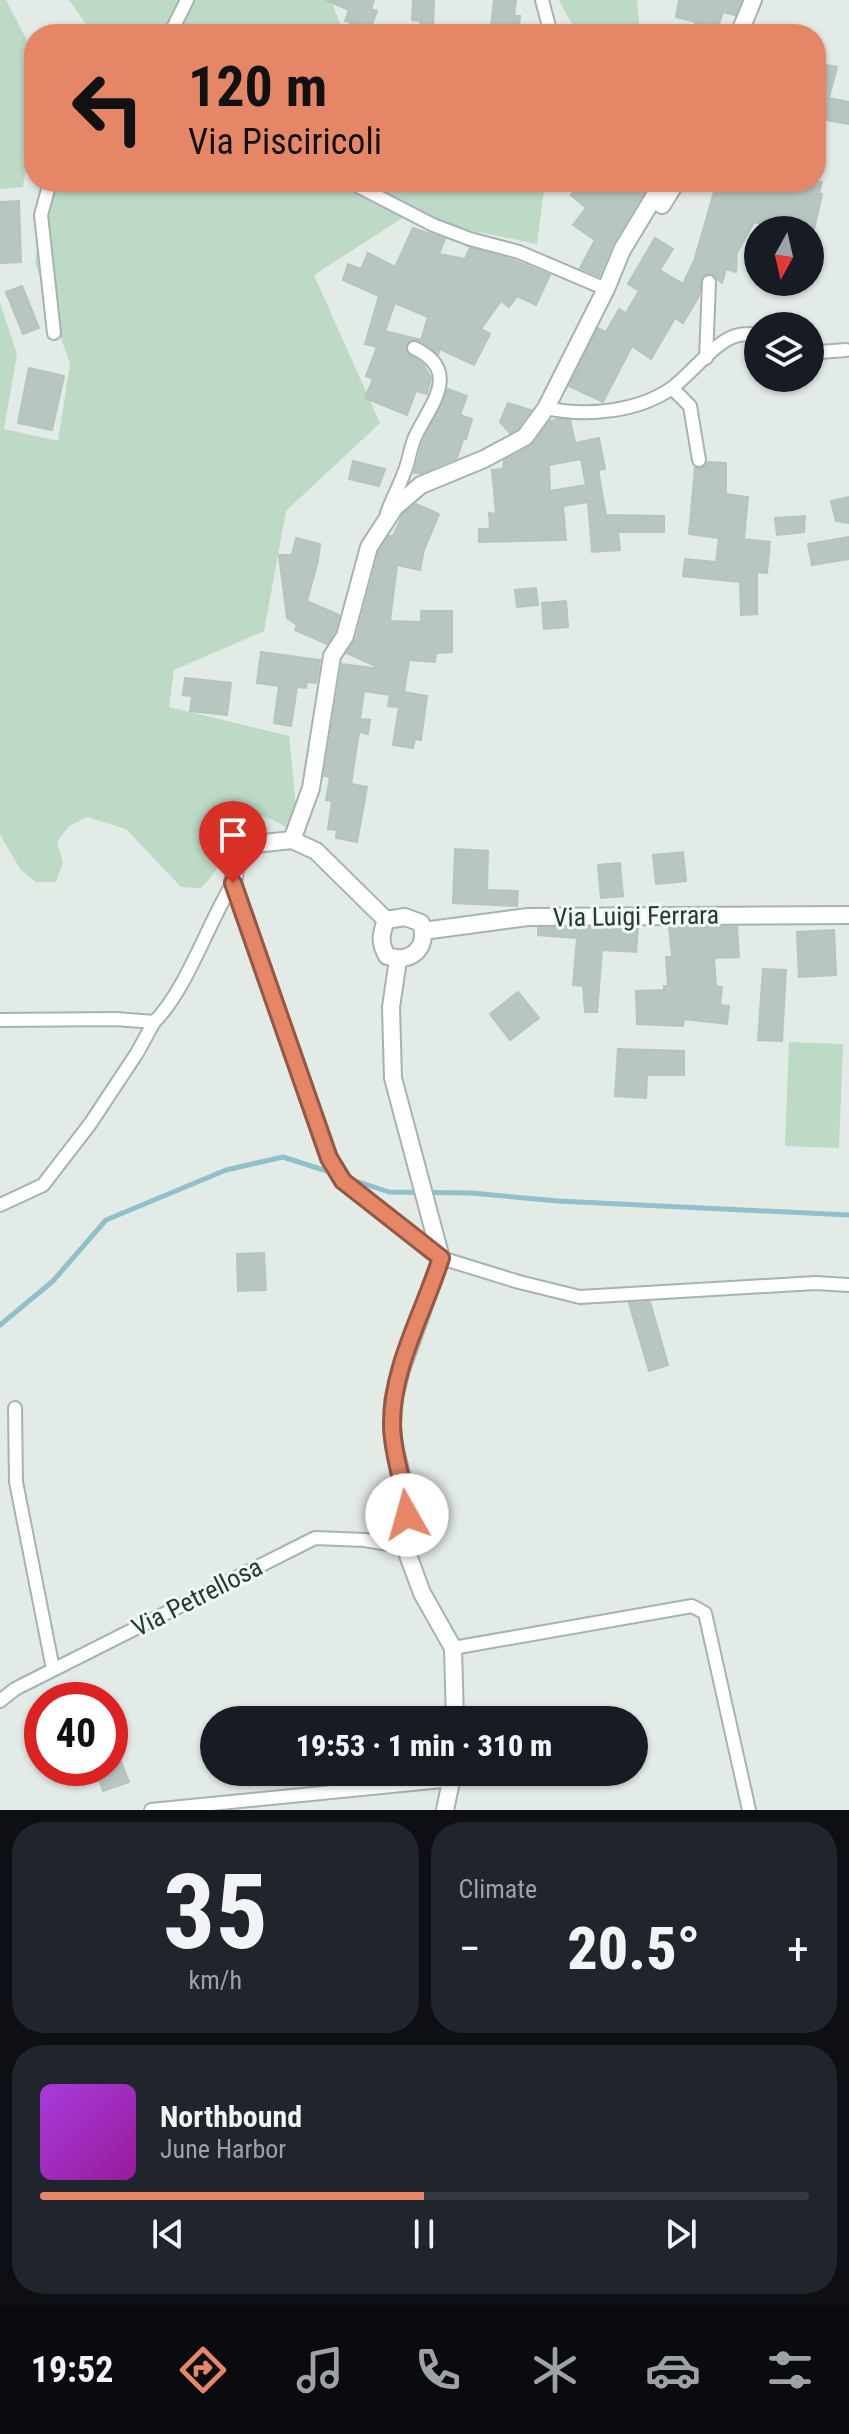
<!DOCTYPE html>
<html lang="en">
<head>
<meta charset="utf-8">
<style>
  :root { --surface:#171b24; --page:#20242c; --text:#f1f3f6; --muted:#9ea1a6; --line:#363941; --accent:#e58767 }
  body { margin:0; font-family:"Roboto Condensed",sans-serif; background:var(--page); color:var(--text); height:100vh; display:flex; flex-direction:column; font-size:30px; white-space:nowrap }
  * { box-sizing:border-box; margin:0 }
  p { font-size:26px; color:var(--muted) }
  .icon { flex:none; width:44px; height:44px; fill:none; stroke:currentColor; stroke-width:2; stroke-linecap:round; stroke-linejoin:round }
  .map { position:relative; height:1810px; overflow:hidden }
  .drawer { display:flex; flex-direction:column; gap:12px; padding:12px; background:#0d0f14; flex:1 }
  .drawer>* { flex:none }
  .banner { position:absolute; left:24px; top:24px; width:802px; height:168px; border-radius:32px; box-shadow:0 2px 6px #0004; background:#e58767; color:#111; overflow:hidden }
  .needle { width:52px; rotate:188deg }
  .fabs { position:absolute; left:744px; top:216px; display:grid; gap:16px }
  .fabs a { display:grid; place-items:center; width:80px; height:80px; border-radius:50%; background:var(--surface); box-shadow:0 2px 6px #0004; font-size:40px }
  .speed { position:absolute; left:24px; top:1682px; display:flex; gap:16px; font-size:40px; font-weight:700; text-align:center }
  .speed>* { display:grid; place-content:center; width:104px; height:104px; border-radius:50%; background:var(--surface); box-shadow:0 2px 6px #0004; line-height:1 }
  .speed .limit { border:12px solid #d22; background:#fff; color:#111 }
  .pin { position:absolute; display:grid; place-items:center; width:68px; height:68px; color:#fff; margin:-82px -34px; border-radius:50% 50% 50% 0; rotate:-45deg; box-shadow:0 0 8px #0007 }
  .pin .icon { rotate:45deg }
  .me { position:absolute; width:88px; margin:-44px; rotate:353deg; stroke-linejoin:round; filter:drop-shadow(0 0 6px #0008) }
  .turn { display:flex; align-items:center; gap:28px; height:168px; padding:0 32px; font-size:36px }
  .turn .icon { width:104px; height:104px; stroke-width:2.5 }
  .turn b { display:block; font-size:56px; line-height:68px }
  .big { font-size:60px; font-weight:800; line-height:1.1 }
  .drawer .tile { flex:1; display:flex; flex-direction:column; justify-content:center; gap:12px; min-width:0; padding:0 28px; border-radius:32px; background:var(--page) }
  .drawer .dial { align-items:center; gap:0 }
  .dial b { font-size:104px; line-height:1 }
  .song { display:flex; align-items:center; gap:24px }
  .cover { width:96px; height:96px; border-radius:12px; background:linear-gradient(135deg,hsl(280 70% 55%),hsl(300 70% 35%)) }
  .played { height:8px; border-radius:4px; background:linear-gradient(90deg,var(--accent) 50%,var(--line) 50%) }
  .keys { display:flex; justify-content:space-around; direction:ltr }
  .heat { display:flex; justify-content:space-between; align-items:center; font-size:44px; direction:ltr }
  .drawer .tiles { flex:1; display:grid; gap:12px; grid-template-columns:1fr 1fr }
  .tile:last-child { grid-column:span 2 }
  .trip { position:absolute; left:200px; top:1706px; width:448px; height:80px; border-radius:40px; background:var(--surface); box-shadow:0 2px 6px #0004; font-weight:800; line-height:80px; text-align:center }
  .tab-bar { display:flex; height:128px; justify-content:space-around; align-items:center; background:#090b0e; color:var(--muted) }
  .tab-bar .icon { width:56px; height:56px }
  .tab-bar .selected { color:var(--accent) }
  .tab-bar b { font-size:36px; color:var(--text) }
  .map>svg:first-child { display:block }
  .green { fill:#bddac6 }
  .lines { fill:none; stroke-linecap:round; stroke-linejoin:round }
  .stream { stroke:#90c1cb; stroke-width:5 }
  .building { fill:#b8c6c0; stroke:#b6c4be; stroke-width:2; fill-rule:evenodd }
  .minor-casing { stroke:#a6b3ae; stroke-width:16 }
  .tertiary-casing { stroke:#a6b3ae; stroke-width:20 }
  .minor { stroke:#fff; stroke-width:12 }
  .tertiary { stroke:#fff; stroke-width:16 }
  .route-casing { stroke:#955843; stroke-width:20 }
  .route { stroke:#e58767; stroke-width:14 }
  .labels { text-anchor:middle; stroke-width:6; stroke-linejoin:round; paint-order:stroke }
  .street-label { font-size:26px; fill:#243b35; stroke:#f3f8f5 }
</style>
</head>
<body>
<div class="map">
<svg width="849" height="1810" viewBox="0 0 849 1810">
  <rect width="100%" height="100%" fill="#e3ebe7"/>
  <g class="green">
    <path d="M0,0h6l28,54v60l-11,73 -23,2z"/>
    <path d="M69,0h262l13,34h-251z"/>
    <path d="M559,0h78l3,34h-63z"/>
    <path d="M45,182h500l-8,62 -133,-27 -90,58 66,148 -94,88 -22,120 -90,39 -5,37 120,29 10,100c-35,-23 -35,-24 -77,-11 1,31 1,41 -21,63l-20,-1 -55,-58 -39,-12 -18,9 -12,16 6,20 -7,20h-20l-16,-13 -20,-34v-532l17,51 -13,75 54,12 12,-77 -35,-101z"/>
    <path d="M789,1042l54,2 -4,104 -54,-2z"/>
  </g>
  <g class="lines">
    <g class="stream">
      <path d="M350,1179l39,13 82,1 87,8 291,14"/>
      <path d="M0,1325l53,-44 53,-61 120,-50 57,-13 50,16"/>
    </g>
  </g>
  <g class="building">
    <path d="M326,0h48l-3,9 6,2 -7,19 -25,-9 4,-11z"/>
    <path d="M413,0h21l-1,28 -13,-1 1,-6 -9,-1z"/>
    <path d="M494,0h22l-2,16h6l-2,18h-28z"/>
    <path d="M679,0h62l-6,15 -12,-3 -7,22h-25l5,-12 -20,-5z"/>
    <path d="M816,63l21,4 -8,31 20,4v22l-29,-5 1,-6 -5,-1z"/>
    <path d="M579,182h71l-38,63 -13,31 -19,-8 15,-28 -22,-15 13,-17 -15,-13z"/>
    <path d="M717,182h105l-3,11 3,1 -8,36h-33l-27,-8 -17,31 -1,19 -10,-3 -4,14 -12,-10 -8,4 -3,19 -16,27 -8,-5 -24,41 -19,-13 -29,56 -34,-16 29,-58 8,4 13,-23 7,4 13,-22 -11,-7 27,-46 18,11 -13,21 23,14 11,-23z"/>
    <path d="M19,201l2,61 -21,1v-61z"/>
    <path d="M413,228l32,11 -6,15 26,5 5,-11 46,13 34,14 -14,30 -19,-9 -8,11 -8,-6 -20,28 9,5 -16,31 -34,-16 -2,6 -20,-15 -11,3v10l16,11 8,14 -4,16 -11,-3 -9,24 -42,-17 8,-19 -7,-3 11,-29 -12,-3 14,-48 -36,-16 5,-16 13,5 7,-16 27,14zM395,303l33,14 -7,23 -36,-9z"/>
    <path d="M22,286l17,42 -16,6 -17,-42z"/>
    <path d="M29,368l35,8 -12,54 -34,-7z"/>
    <path d="M448,389l19,7 -7,19 12,4 -6,20 -3,1 -6,18 -36,15h-7l9,-32z"/>
    <path d="M508,403l23,7 -13,18 -8,5 -10,-11z"/>
    <path d="M559,419l11,1 5,23 24,-5 6,31 -7,1 8,45 58,1v16h-46l2,18 -28,2 -4,-50 -25,4 3,34 -87,2v-13h11l-1,-16 7,1 -4,-44 11,-1 1,-8 27,-15 19,-25zM581,459l5,26 -36,6 -1,-26z"/>
    <path d="M353,461l32,8 -6,17 -30,-7z"/>
    <path d="M708,462l18,1v31l22,3 -4,42 26,3 -3,31 -10,-1v42l-16,1 -1,-33 -57,-6 2,-17 31,3 3,-24 -30,-4 6,-66 6,1z"/>
    <path d="M849,497v26l-13,-2 -5,-20z"/>
    <path d="M416,504l23,10 -15,36 -4,20 -23,-5 -7,56 31,1v-11h31v41l-16,1 -1,9 -26,-2 -5,32 23,4 -6,44 -6,-1 -2,9 -20,-3 6,-38 -11,-1 2,-11 -26,-4 -4,28 10,1 -2,14 -9,-2 -8,52 16,3 -10,55 -21,-4 1,-8 -9,-1 4,-28 -6,-1 4,-23 -6,-1 18,-112 40,5 -35,-16 9,-14 23,-87 10,-16h4l10,-22z"/>
    <path d="M805,516l-1,16 -27,3 -2,-17z"/>
    <path d="M849,537v22l-37,6 -4,-21z"/>
    <path d="M296,538l24,6 -2,17 -11,40 32,14 -4,16 -8,13 -32,-14 2,-5 -10,-7 -8,-63h13z"/>
    <path d="M536,588l2,17 -21,2 -2,-17z"/>
    <path d="M566,601l2,26 -24,2 -2,-26z"/>
    <path d="M261,652l59,8 -4,23 -9,-1 -1,6 -9,-1 -6,39 -17,-3 5,-37 -22,-3z"/>
    <path d="M185,678l46,5 -4,32 -37,-4 2,-15 -9,-1z"/>
    <path d="M455,849l33,2 -1,39 31,1 -1,15 -64,-3z"/>
    <path d="M683,852l3,29 -30,3 -3,-29z"/>
    <path d="M620,863l3,33 -22,2 -3,-33z"/>
    <path d="M638,927l-2,25 -34,-2 -5,62h-12l-2,-26 -10,-1 4,-47 -39,-3v-7z"/>
    <path d="M669,927h68l2,30 -25,1 2,28 6,1 -2,18 9,1 -2,18 -43,-5 -1,7 -46,-2 -1,-33 28,-1v-4h4l-2,-29h6z"/>
    <path d="M834,930l2,45 -37,2 -2,-45z"/>
    <path d="M763,969l23,1 -4,71 -24,-1z"/>
    <path d="M518,992l21,26 -29,22 -20,-26z"/>
    <path d="M618,1049l66,2v24h-37l-1,23 -31,-2z"/>
    <path d="M264,1253l2,37 -28,1 -1,-37z"/>
    <path d="M650,1302l18,63 -19,6 -20,-68z"/>
    <path d="M110,1733l19,49 -26,9 -8,-23h15z"/>
  </g>
  <g class="lines">
    <defs>
      <g id="minor">
        <path d="M542,0l9,34"/>
        <path d="M170,34l17,-34"/>
        <path d="M50,182l-9,33 13,118"/>
        <path d="M350,182l83,43 37,14 49,13 87,37"/>
        <path d="M810,349l10,3 26,-2"/>
        <path d="M706,358l3,-76"/>
        <path d="M672,388l18,18 9,54"/>
        <path d="M546,408c39,9 92,4 126,-20 18,-13 46,-50 67,-53 6,-1 13,-1 19,-1"/>
        <path d="M387,513c5,-14 12,-26 17,-40 5,-11 6,-25 11,-36 15,-32 48,-66 -1,-89"/>
        <path d="M0,1020l116,-1 38,3c32,-31 54,-99 79,-139"/>
        <path d="M0,1205l43,-20 47,-61 47,-71 17,-31"/>
        <path d="M441,1258l78,24 61,15 235,-14 34,2"/>
        <path d="M15,1408l1,74 37,187"/>
        <path d="M453,1648l239,-42 13,7 44,197"/>
        <path d="M0,1701l15,-12 300,-151 50,2 40,7"/>
        <path d="M151,1810l301,-30"/>
      </g>
      <g id="tertiary">
        <path d="M739,34l14,-34"/>
        <path d="M662,205l14,-23"/>
        <path d="M292,840l19,-52 21,-132 13,-20 24,-89 26,-40 26,-22 63,-26 41,-22 21,-29 60,-119 16,-39 41,-68"/>
        <path d="M405,917l16,6c8,25 -10,41 -34,33 -8,-14 -6,-22 -1,-36z"/>
        <path d="M386,920l-70,-69 -24,-11 -46,5 -9,12 -4,26 96,275 14,23 98,77 -40,112 -8,31 -1,25 2,20 12,48 -1,53 17,46 31,55 2,72"/>
        <path d="M423,931l105,-14 321,-2"/>
        <path d="M398,960l-7,47 2,71 48,180"/>
        <path d="M445,1810l8,-38"/>
      </g>
    </defs>
    <use href="#minor" class="minor-casing"/>
    <use href="#tertiary" class="tertiary-casing"/>
    <use href="#minor" class="minor"/>
    <use href="#tertiary" class="tertiary"/>
  </g>
  <g class="lines">
    <defs>
      <path id="route" d="M233,883l96,275 14,23 98,77c-17,54 -49,108 -49,166 0,31 13,60 15,91"/>
    </defs>
    <use href="#route" class="route-casing"/>
    <use href="#route" class="route"/>
  </g>
  <g class="labels">
    <g class="street-label">
      <text transform="translate(636 916) rotate(-1)" y="9">Via Luigi Ferrara</text>
      <text transform="translate(197 1597) rotate(-27)" y="9">Via Petrellosa</text>
    </g>
  </g>
</svg>
<div class="fabs">
<a><svg class="needle" viewBox="-14 -14 28 28"><path d="M0-13l5 13h-10z" fill="#e53935"/><path d="M0 13l5-13h-10z" fill="#9ea1a6"/></svg></a>
<a><svg class="icon" aria-label="layers" viewBox="0 0 24 24"><path d="M12 4l9 5-9 5-9-5zM3 14l9 5 9-5"/></svg></a>
</div>
<div class="speed"><div class="limit">40</div></div>
<div class="pin" style="left:233px;top:883px;background:#d93025"><svg class="icon" aria-label="arrive" viewBox="0 0 24 24"><path d="M6 21V4h12l-3 4 3 4H6"/></svg></div>
<svg class="me" style="left:407px;top:1515px" viewBox="-20 -20 40 40"><circle r="19" fill="#fff"/><path d="M0-13L10 11 0 6-10 11z" fill="#e58767"/></svg>
<div class="trip">19:53 · 1 min · 310 m</div>
<div class="banner">
<div class="turn"><svg class="icon" aria-label="left" viewBox="0 0 24 24"><path d="M17 20v-9H6M10 6l-5 5 5 5"/></svg><div><b>120 m</b>Via Pisciricoli</div></div>
</div>
</div>
<section class="drawer">
<div class="tiles">
<div class="tile dial"><b>35</b><p>km/h</p></div>
<div class="tile"><p>Climate</p>
<div class="heat"><a>−</a><b class="big">20.5°</b><a>+</a></div>
</div>
<div class="tile">
<div class="song"><i class="cover"></i><div><b>Northbound</b><p>June Harbor</p></div></div>
<div class="played"></div>
<div class="keys"><svg class="icon" aria-label="previous" viewBox="0 0 24 24"><path d="M18 5L8 12l10 7zM5 5v14"/></svg><svg class="icon" aria-label="pause" viewBox="0 0 24 24"><path d="M8 5v14M16 5v14"/></svg><svg class="icon" aria-label="next" viewBox="0 0 24 24"><path d="M6 5l10 7-10 7zM19 5v14"/></svg></div>
</div>
</div>
</section>
<nav class="tab-bar">
<b>19:52</b>
<svg class="icon selected" aria-label="directions" viewBox="0 0 24 24"><path d="M12 3l9 9-9 9-9-9zM9 14v-3h6M13 9l2 2-2 2"/></svg>
<svg class="icon" aria-label="music" viewBox="0 0 24 24"><path d="M9 18V5l10-2v13"/><circle cx="6" cy="18" r="3"/><circle cx="16" cy="16" r="3"/></svg>
<svg class="icon" aria-label="phone" viewBox="0 0 24 24"><path d="M5 4h4l2 5-3 2q2 4 5 5l2-3 5 2v4C11 20 4 13 5 4z"/></svg>
<svg class="icon" aria-label="climate" viewBox="0 0 24 24"><path d="M12 3v18M4 7l16 10M4 17L20 7"/></svg>
<svg class="icon" aria-label="car" viewBox="0 0 24 24"><path d="M5 17H2v-5l4-1 3-4h7l3 4 3 1v5h-3M9 17h6M6 11h13"/><circle cx="7" cy="17" r="2"/><circle cx="17" cy="17" r="2"/></svg>
<svg class="icon" aria-label="filters" viewBox="0 0 24 24"><path d="M4 7h16M4 17h16"/><circle cx="9" cy="7" r="2"/><circle cx="15" cy="17" r="2"/></svg>
</nav>
</body>
</html>
